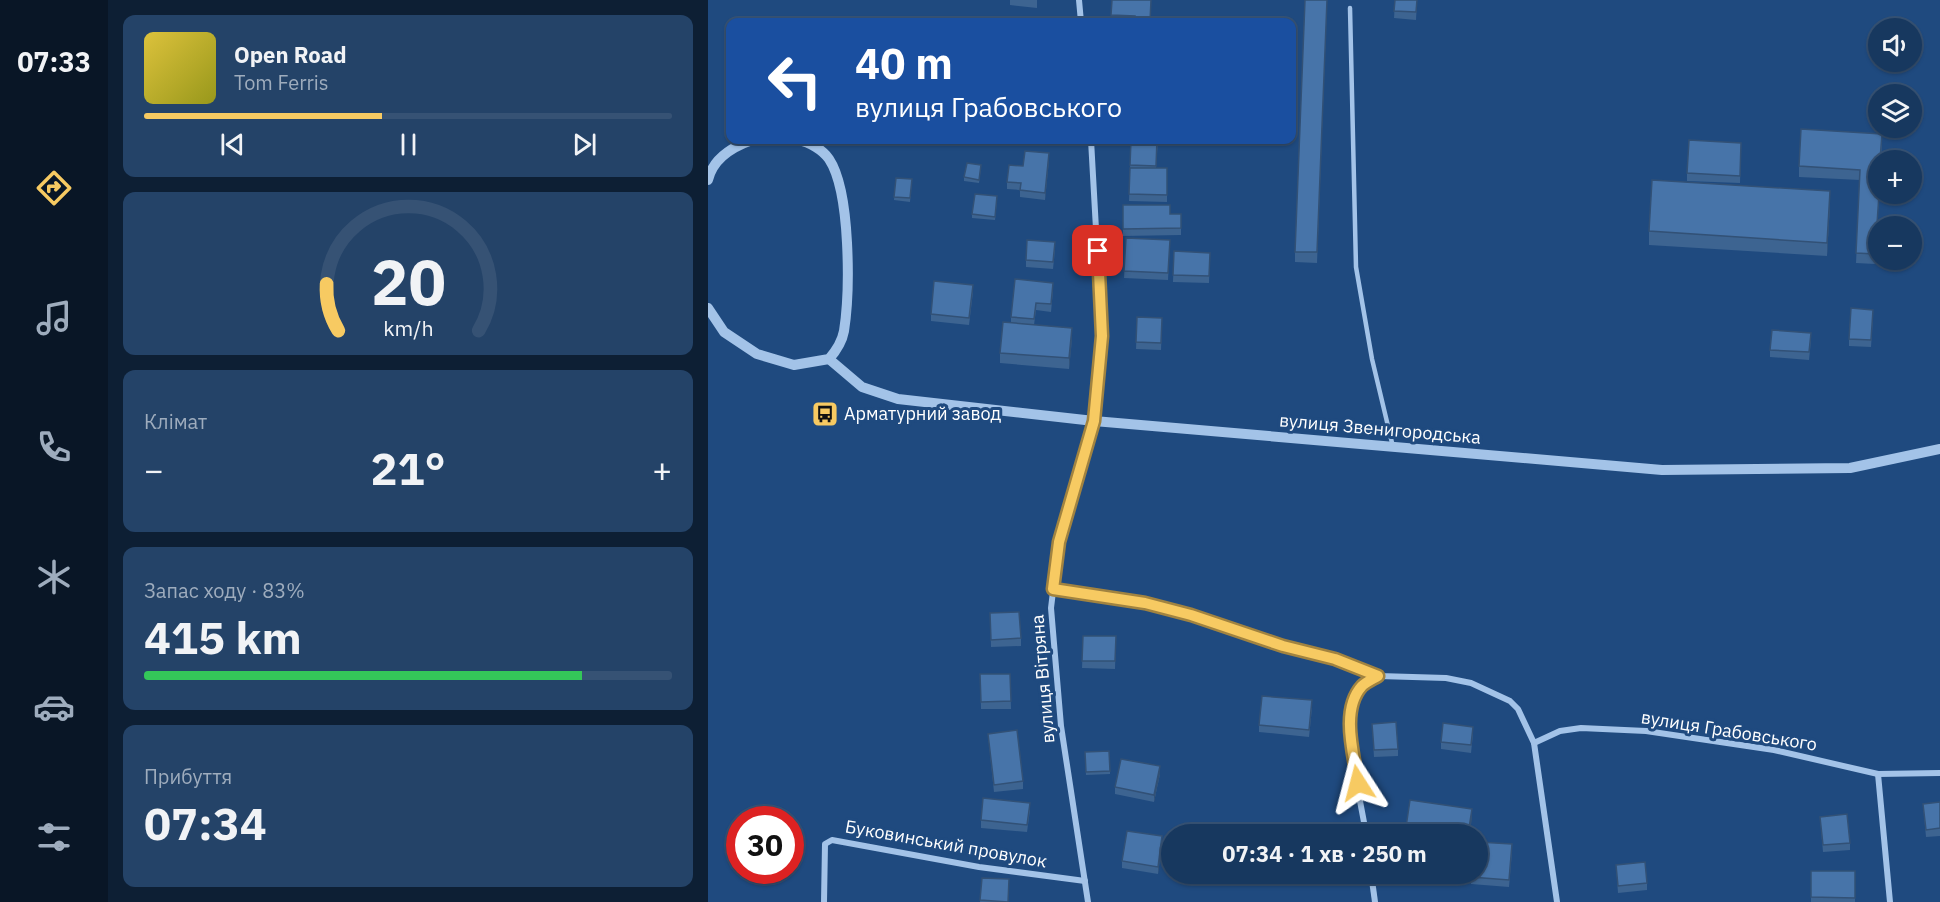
<!DOCTYPE html>
<html lang="uk">
<head>
<meta charset="utf-8">
<style>
  :root { --surface:#17385f; --page:#244368; --text:#f1f3f6; --muted:#9eacbd; --line:#365274; --accent:#f7ca62 }
  body { margin:0; font-family:"IBM Plex Sans",sans-serif; background:var(--page); color:var(--text); height:100vh; display:flex; flex-direction:column; font-size:22px; white-space:nowrap }
  * { box-sizing:border-box; margin:0 }
  p { font-size:20px; color:var(--muted) }
  .icon { flex:none; width:33px; height:33px; fill:none; stroke:currentColor; stroke-width:2; stroke-linecap:round; stroke-linejoin:round }
  .map { position:relative; flex:1; overflow:hidden }
  .side { display:flex; flex-direction:column; gap:15px; padding:15px; background:#0d1f34; width:600px }
  .side>* { flex:none }
  .guide { position:absolute; left:18px; top:18px; width:570px; height:126px; border-radius:12px; box-shadow:0 2px 4px #0004,0 0 0 2px var(--line); background:#1a4fa0; color:#fff; overflow:hidden }
  .buttons { position:absolute; left:1160px; top:18px; display:grid; gap:12px }
  .buttons a { display:grid; place-items:center; width:54px; height:54px; border-radius:50%; background:var(--surface); box-shadow:0 2px 4px #0004,0 0 0 2px var(--line); font-size:30px }
  .speed { position:absolute; left:18px; top:806px; display:flex; gap:12px; font-size:30px; font-weight:700; text-align:center }
  .speed>* { display:grid; place-content:center; width:78px; height:78px; border-radius:50%; background:var(--surface); box-shadow:0 2px 4px #0004,0 0 0 2px var(--line); line-height:1 }
  .speed .limit { border:9px solid #d22; background:#fff; color:#111 }
  .pin { position:absolute; display:grid; place-items:center; width:51px; height:51px; color:#fff; margin:-26px; border-radius:12px; box-shadow:0 3px 9px #0006 }
  .me { position:absolute; width:66px; margin:-33px; rotate:351deg; stroke-linejoin:round; filter:drop-shadow(0 0 4px #0008) }
  .turn { display:flex; align-items:center; gap:21px; height:126px; padding:0 30px; font-size:27px }
  .turn .icon { width:78px; height:78px; stroke-width:2.5 }
  .turn b { display:block; font-size:42px; line-height:51px }
  .big { font-size:45px; font-weight:800; line-height:1.1 }
  .side .widget { flex:1; display:flex; flex-direction:column; justify-content:center; gap:9px; min-width:0; padding:0 21px; border-radius:12px; background:var(--page) }
  .side .dial { align-items:center; gap:0 }
  .dial svg { height:156px; overflow:visible; fill:none; stroke:var(--line); stroke-width:7; stroke-linecap:round; text-anchor:middle }
  .dial text { fill:var(--text); stroke:none }
  .song { display:flex; align-items:center; gap:18px }
  .cover { width:72px; height:72px; border-radius:9px; background:linear-gradient(135deg,hsl(50 70% 55%),hsl(60 70% 35%)) }
  .played { height:6px; border-radius:3px; background:linear-gradient(90deg,var(--accent) 45%,var(--line) 45%) }
  .keys { display:flex; justify-content:space-around; direction:ltr }
  .heat { display:flex; justify-content:space-between; align-items:center; font-size:33px; direction:ltr }
  .charge { height:9px; border-radius:4px; background:linear-gradient(90deg,#34c759 83%,var(--line) 0) }
  .trip { position:absolute; left:453px; top:824px; width:327px; height:60px; border-radius:30px; background:var(--surface); box-shadow:0 2px 4px #0004,0 0 0 2px var(--line); font-weight:800; line-height:60px; text-align:center }
  main { display:flex; flex:1; min-height:0 }
  .tabs { display:flex; flex-direction:column; width:108px; justify-content:space-around; align-items:center; background:#091626; color:var(--muted) }
  .tabs .icon { width:42px; height:42px }
  .tabs .selected { color:var(--accent) }
  .tabs b { font-size:27px; color:var(--text) }
  .map>svg:first-child { display:block }
  .lines { fill:none; stroke-linecap:round; stroke-linejoin:round }
  .service { stroke:#a3c3e8; stroke-width:4.5 }
  .minor { stroke:#a3c3e8; stroke-width:6 }
  .tertiary { stroke:#a3c3e8; stroke-width:10 }
  .wall { fill:#3d6491 }
  .shaded-wall { fill:#325176 }
  .building { fill:#4774a9; stroke:#325176; stroke-width:1.5 }
  .route-casing { stroke:#a18340; stroke-width:15 }
  .route { stroke:#f7ca62; stroke-width:10 }
  .labels { text-anchor:middle; stroke-width:6; stroke-linejoin:round; paint-order:stroke }
  .poi-label { font-size:18px; fill:#fff; stroke:#1f4a7f; text-anchor:start }
  .street-label { font-size:18px; fill:#fff; stroke:#1f4a7f }
</style>
</head>
<body>
<main>
<nav class="tabs">
<b>07:33</b>
<svg class="icon selected" aria-label="directions" viewBox="0 0 24 24"><path d="M12 3l9 9-9 9-9-9zM9 14v-3h6M13 9l2 2-2 2"/></svg>
<svg class="icon" aria-label="music" viewBox="0 0 24 24"><path d="M9 18V5l10-2v13"/><circle cx="6" cy="18" r="3"/><circle cx="16" cy="16" r="3"/></svg>
<svg class="icon" aria-label="phone" viewBox="0 0 24 24"><path d="M5 4h4l2 5-3 2q2 4 5 5l2-3 5 2v4C11 20 4 13 5 4z"/></svg>
<svg class="icon" aria-label="climate" viewBox="0 0 24 24"><path d="M12 3v18M4 7l16 10M4 17L20 7"/></svg>
<svg class="icon" aria-label="car" viewBox="0 0 24 24"><path d="M5 17H2v-5l4-1 3-4h7l3 4 3 1v5h-3M9 17h6M6 11h13"/><circle cx="7" cy="17" r="2"/><circle cx="17" cy="17" r="2"/></svg>
<svg class="icon" aria-label="filters" viewBox="0 0 24 24"><path d="M4 7h16M4 17h16"/><circle cx="9" cy="7" r="2"/><circle cx="15" cy="17" r="2"/></svg>
</nav>
<section class="side">
<div class="widget">
<div class="song"><i class="cover"></i><div><b>Open Road</b><p>Tom Ferris</p></div></div>
<div class="played"></div>
<div class="keys"><svg class="icon" aria-label="previous" viewBox="0 0 24 24"><path d="M18 5L8 12l10 7zM5 5v14"/></svg><svg class="icon" aria-label="pause" viewBox="0 0 24 24"><path d="M8 5v14M16 5v14"/></svg><svg class="icon" aria-label="next" viewBox="0 0 24 24"><path d="M6 5l10 7-10 7zM19 5v14"/></svg></div>
</div>
<div class="widget dial"><svg viewBox="0 0 100 80">
<path d="M14 69A42 42 0 1 1 86 69"/>
<path d="M14 69A42 42 0 0 1 8 45" stroke="#f7ca62"/>
<text x="50" y="56" font-size="32" font-weight="700">20</text>
<text x="50" y="72" font-size="11">km/h</text>
</svg></div>
<div class="widget"><p>Клімат</p>
<div class="heat"><a>−</a><b class="big">21°</b><a>+</a></div>
</div>
<div class="widget"><p>Запас ходу · 83%</p><b class="big">415 km</b><div class="charge"></div></div>
<div class="widget"><p>Прибуття</p><b class="big">07:34</b></div>
</section>
<div class="map">
<svg width="1232" height="902" viewBox="0 0 1232 902">
  <rect width="100%" height="100%" fill="#1f4a7f"/>
  <g class="lines">
    <path class="service" d="M642,8l6,259 16,92 21,88"/>
    <g class="minor">
      <path d="M371,0l2,22"/>
      <path d="M345,589l92,14 46,12 92,31 52,13 44,17 67,2 25,5 39,18 8,8 16,34 26,-12 21,-3 65,3 128,19 104,24 62,-1"/>
      <path d="M826,743l23,159"/>
      <path d="M1170,774l12,128"/>
      <path d="M658,834c-5,-35 -29,-121 -4,-148 4,-4 12,-7 17,-10"/>
      <path d="M663,873l4,29"/>
      <path d="M116,902l1,-58 7,-4 147,27 106,14"/>
      <path d="M380,902l-27,-176 -10,-118 8,-66 35,-121 8,-85 -11,-196"/>
    </g>
    <g class="tertiary">
      <path d="M0,180c5,-22 24,-33 44,-40"/>
      <path d="M0,308l16,24 33,22 37,11 35,-6c7,-8 13,-17 15,-28 6,-39 7,-139 -15,-172 -6,-9 -20,-17 -30,-19"/>
      <path d="M121,359l33,28 36,12 196,22 568,49 188,-2 90,-19"/>
    </g>
  </g>
  <g class="wall">
    <path d="M302,0h27v8l-27,-3z"/>
    <path d="M404,0l38,22h-39z"/>
    <path d="M619,0l-10,263 -22,-1v-10z"/>
    <path d="M687,0h22l-1,20 -22,-2z"/>
    <path d="M423,140h27l-2,28h11v34l-38,-1z"/>
    <path d="M1174,144l-4,50h1l-4,70 -19,-1 4,-83 -61,-3v-11z"/>
    <path d="M1033,150l-1,33 -53,-2v-8z"/>
    <path d="M341,160l-4,40 -25,-3v-7l-13,-1v-7l16,-16z"/>
    <path d="M273,168l-2,15 -15,-2v-4z"/>
    <path d="M188,178l16,1 -2,23 -16,-2z"/>
    <path d="M289,199l-2,21 -23,-2v-4z"/>
    <path d="M415,205l47,9h11v21l-58,1z"/>
    <path d="M1122,205l-3,51 -178,-11v-14z"/>
    <path d="M418,238l44,2 -2,40 -44,-2z"/>
    <path d="M347,249l-2,20 -27,-2v-7z"/>
    <path d="M466,251l36,2 -1,30 -36,-1z"/>
    <path d="M345,290l-2,22 -15,-2 -2,15 38,14 -3,30 -69,-6v-10l11,-30v-6z"/>
    <path d="M265,292l-4,33 -38,-4v-7z"/>
    <path d="M429,317l25,1 -1,32 -25,-1z"/>
    <path d="M1165,317l-2,30 -22,-1v-7z"/>
    <path d="M1103,340l-2,20 -39,-3v-7z"/>
    <path d="M282,613l31,25v8l-30,1z"/>
    <path d="M375,636h33l-1,33 -33,-1z"/>
    <path d="M272,674h30l1,35h-30z"/>
    <path d="M604,708l-3,29 -50,-5v-7z"/>
    <path d="M664,724l26,25v7l-24,1z"/>
    <path d="M280,734l35,47v8l-29,3z"/>
    <path d="M765,734l-2,19 -30,-4v-7z"/>
    <path d="M377,752l25,19v3l-24,1z"/>
    <path d="M452,774l-6,28 -39,-8v-7z"/>
    <path d="M1232,802v34l-14,1 -3,-33z"/>
    <path d="M322,810l-3,22 -46,-4v-8z"/>
    <path d="M1112,817l30,26v7l-27,2z"/>
    <path d="M454,844l-4,30 -36,-6v-7z"/>
    <path d="M804,851l-3,36 -38,-3v-11z"/>
    <path d="M908,865l31,18v7l-29,3z"/>
    <rect x="1103" y="871" width="44" height="31"/>
    <path d="M274,878l26,24h-28z"/>
  </g>
  <g class="shaded-wall">
    <path d="M341,153v7l-4,40v-7z"/>
    <path d="M1122,191v14l-3,51v-13z"/>
    <path d="M364,328v11l-3,30v-11z"/>
    <path d="M452,766v8l-6,28v-7z"/>
    <path d="M764,809v11l-3,14h-1z"/>
    <path d="M454,836v8l-4,30v-7z"/>
  </g>
  <g class="building">
    <path d="M404,0h39l-1,22h-16l1,-6 -24,-1z"/>
    <path d="M597,0h22l-10,252h-22z"/>
    <path d="M687,0h22l-1,12 -22,-1z"/>
    <path d="M278,18l30,1v3h-30z"/>
    <path d="M1093,129l81,5 -2,26h-2l1,34 -4,60 -19,-1 4,-83 -61,-4z"/>
    <path d="M423,140h26l-1,26 -26,-1z"/>
    <path d="M981,140l52,3 -1,33 -53,-3z"/>
    <path d="M317,151l24,2 -4,40 -25,-3 1,-7 -14,-1 2,-17 14,1z"/>
    <path d="M259,163l14,2 -2,15 -15,-3z"/>
    <path d="M422,168h37v27l-38,-1z"/>
    <path d="M188,178l16,1 -2,19 -16,-1z"/>
    <path d="M944,180l178,11 -3,52 -178,-12z"/>
    <path d="M267,194l22,2 -2,21 -23,-3z"/>
    <path d="M415,205h47v9h11v14l-58,1z"/>
    <path d="M418,238l44,2 -2,33 -44,-2z"/>
    <path d="M319,240l28,2 -2,20 -27,-2z"/>
    <path d="M466,251l36,2 -1,23 -36,-1z"/>
    <path d="M307,279l38,4 -2,21 -15,-1 -2,16 -23,-2z"/>
    <path d="M226,281l39,4 -4,33 -38,-4z"/>
    <path d="M1143,308l22,2 -2,30 -22,-1z"/>
    <path d="M429,317l25,1 -1,25 -25,-1z"/>
    <path d="M295,322l69,6 -3,30 -69,-5z"/>
    <path d="M1064,330l39,3 -2,19 -39,-2z"/>
    <path d="M311,612l2,26 -30,2 -1,-27z"/>
    <path d="M375,636h33l-1,25h-33z"/>
    <path d="M272,674h30l1,27 -30,1z"/>
    <path d="M554,696l50,4 -3,30 -50,-5z"/>
    <path d="M688,722l2,27 -24,1 -2,-26z"/>
    <path d="M735,723l30,4 -2,18 -30,-3z"/>
    <path d="M309,730l6,51 -29,4 -6,-51z"/>
    <path d="M401,751l1,20 -24,1 -1,-20z"/>
    <path d="M413,759l39,7 -6,29 -39,-8z"/>
    <path d="M275,798l47,5 -3,22 -46,-5z"/>
    <path d="M702,800l62,9 -4,25h-63z"/>
    <path d="M1232,802v26l-14,2 -3,-26z"/>
    <path d="M1139,814l3,29 -27,2 -3,-28z"/>
    <path d="M419,831l35,5 -4,31 -36,-6z"/>
    <path d="M770,842l34,2 -3,36 -38,-3v-4h7z"/>
    <path d="M937,862l2,21 -29,3 -2,-21z"/>
    <path d="M1103,871h44v27l-44,-1z"/>
    <path d="M274,878l27,1 -1,23 -28,-2z"/>
  </g>
  <g class="lines">
    <defs>
      <path id="route" d="M390,251l4,85 -8,85 -35,121 -6,47 92,14 46,12 92,31 52,13 43,17c-5,3 -12,6 -16,10 -22,24 -8,69 -4,97"/>
    </defs>
    <use href="#route" class="route-casing"/>
    <use href="#route" class="route"/>
  </g>
  <defs>
    <symbol id="bus-square" viewBox="-11 -11 22 22"><rect x="-9" y="-9" width="18" height="18" rx="4" fill="#f7ca62" stroke="#1f4a7f"/><path d="M-5-6H5V4H4V6H2V4H-2V6H-4V4H-5ZM-3.5-4V0h7V-4ZM-3.5 1.2v1.5H-2V1.2ZM2 1.2v1.5H3.5V1.2Z" fill="#111"/></symbol>
  </defs>
  <g fill-rule="evenodd">
    <use href="#bus-square" x="102" y="399" width="30" height="30"/>
  </g>
  <g class="labels">
    <g class="poi-label">
      <text x="136" y="420">Арматурний завод</text>
    </g>
    <g class="street-label">
      <text transform="translate(672 429) rotate(5)" y="6">вулиця Звенигородська</text>
      <text transform="translate(335 679) rotate(-95)" y="6">вулиця Вітряна</text>
      <text transform="translate(1021 731) rotate(9)" y="6">вулиця Грабовського</text>
      <text transform="translate(238 844) rotate(10)" y="6">Буковинський провулок</text>
    </g>
  </g>
</svg>
<div class="buttons">
<a><svg class="icon" aria-label="sound" viewBox="0 0 24 24"><path d="M4 9h4l5-4v14l-5-4H4zM17 9q2 3 0 6"/></svg></a>
<a><svg class="icon" aria-label="layers" viewBox="0 0 24 24"><path d="M12 4l9 5-9 5-9-5zM3 14l9 5 9-5"/></svg></a>
<a>+</a>
<a>−</a>
</div>
<div class="speed"><div class="limit">30</div></div>
<div class="pin" style="left:390px;top:251px;background:#d93025"><svg class="icon" aria-label="arrive" viewBox="0 0 24 24"><path d="M6 21V4h12l-3 4 3 4H6"/></svg></div>
<svg class="me" style="left:650px;top:783px" viewBox="-20 -20 40 40"><path d="M0-17L14 15 0 8-14 15z" fill="#f7ca62" stroke="#fff" stroke-width="4"/></svg>
<div class="trip">07:34 · 1 хв · 250 m</div>
<div class="guide">
<div class="turn"><svg class="icon" aria-label="left" viewBox="0 0 24 24"><path d="M17 20v-9H6M10 6l-5 5 5 5"/></svg><div><b>40 m</b>вулиця Грабовського</div></div>
</div>
</div>
</main>
</body>
</html>
